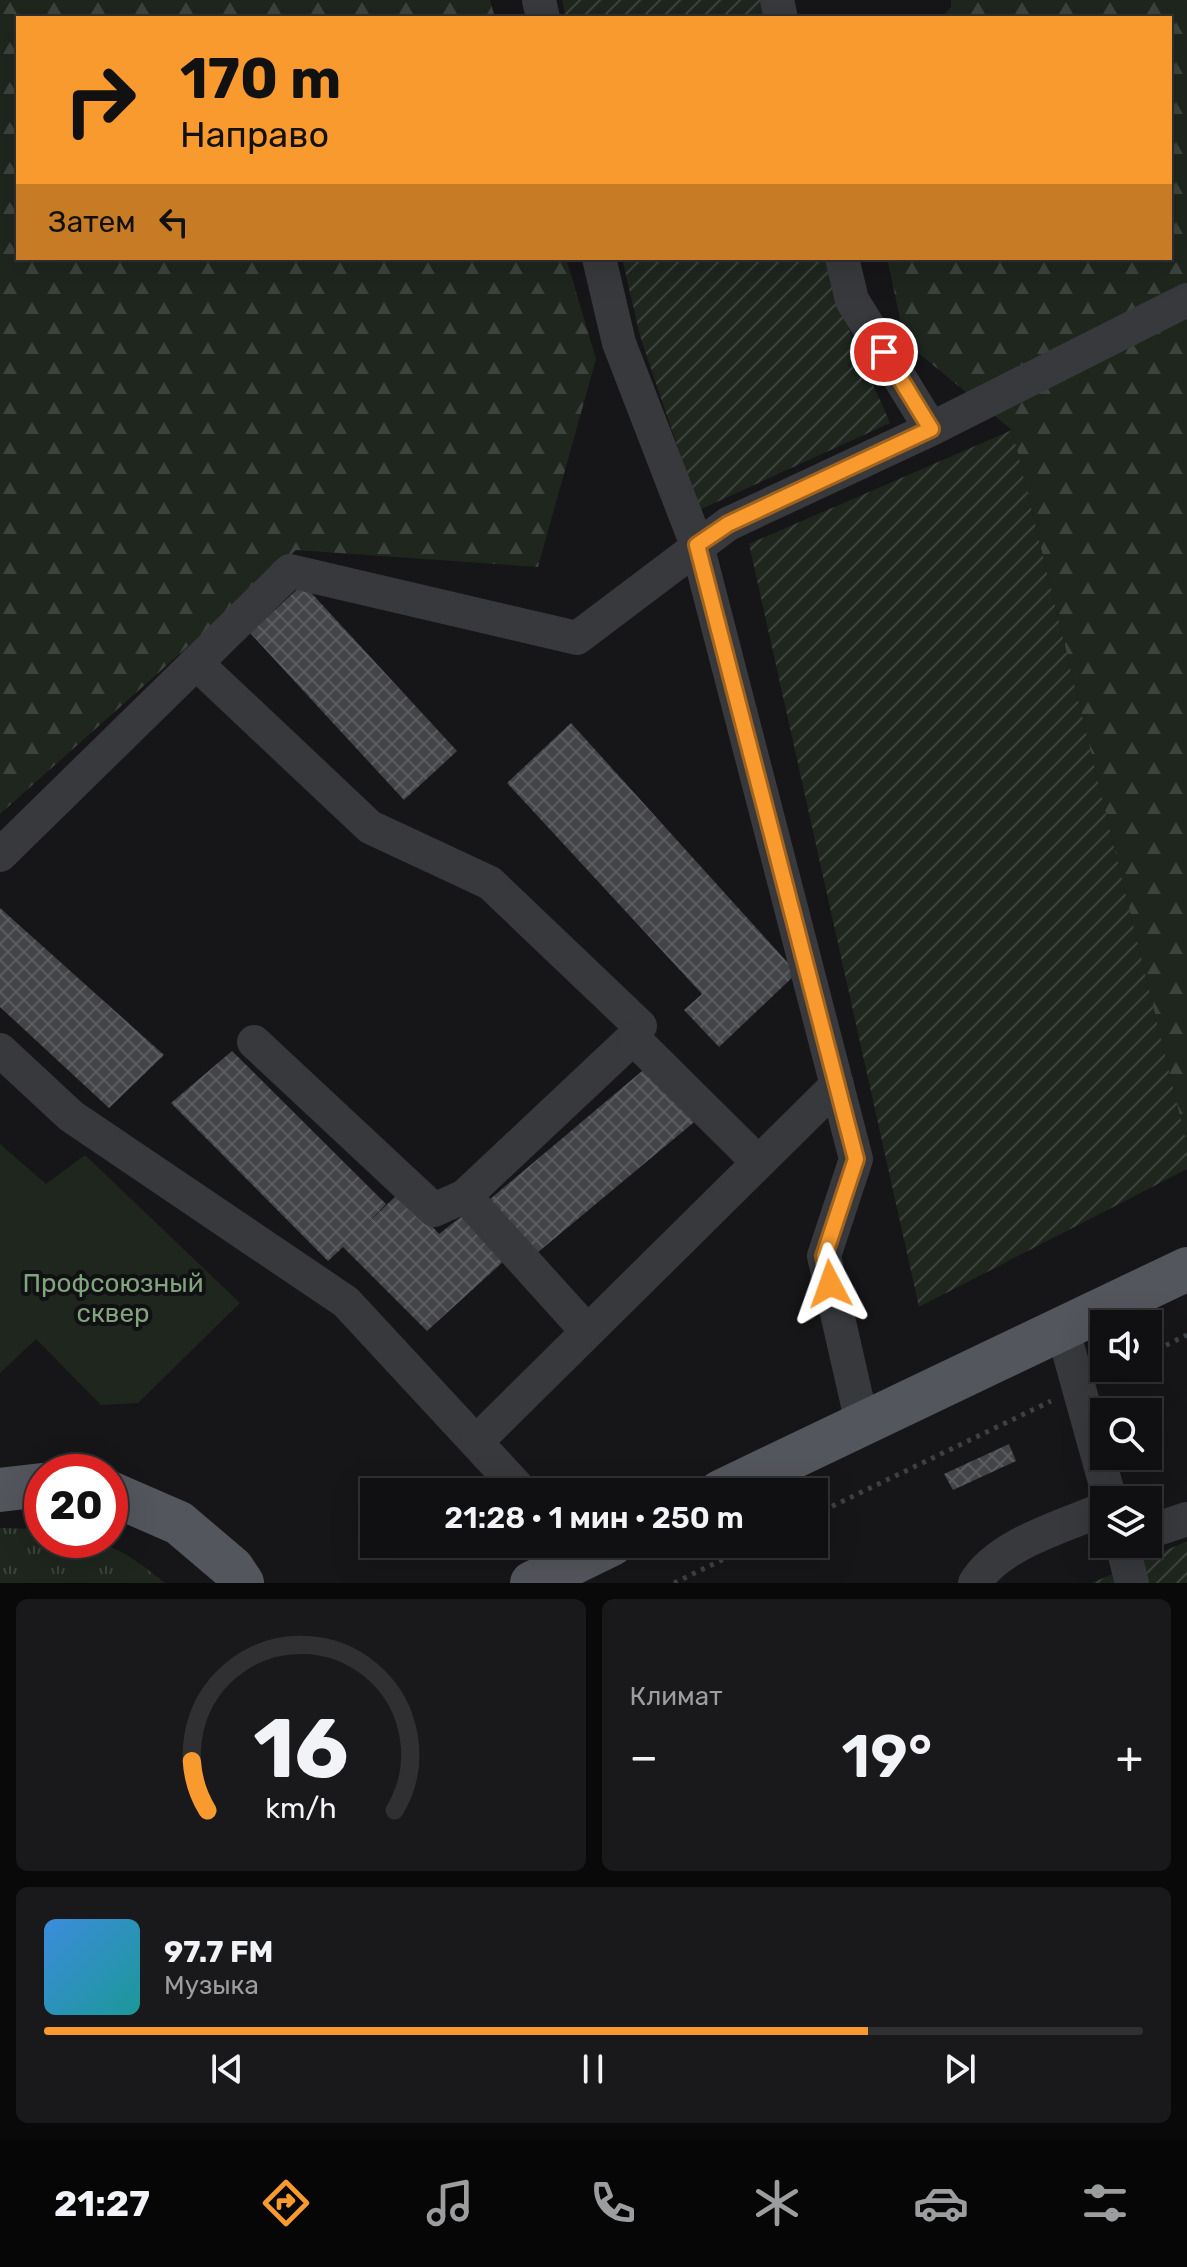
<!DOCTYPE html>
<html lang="ru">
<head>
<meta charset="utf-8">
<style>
  :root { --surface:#101012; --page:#19191b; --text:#f1f3f6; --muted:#9c9d9f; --line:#303032; --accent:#f89a2e }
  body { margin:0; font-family:Rubik,sans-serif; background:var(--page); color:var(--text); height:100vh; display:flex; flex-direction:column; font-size:30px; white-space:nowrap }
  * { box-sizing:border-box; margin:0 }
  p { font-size:26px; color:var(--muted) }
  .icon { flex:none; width:44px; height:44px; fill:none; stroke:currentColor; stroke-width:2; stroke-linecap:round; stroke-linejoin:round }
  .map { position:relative; height:1583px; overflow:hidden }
  .drawer { display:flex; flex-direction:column; gap:16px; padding:16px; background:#09090a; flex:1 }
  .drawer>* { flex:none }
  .banner { position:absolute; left:16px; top:16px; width:1156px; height:244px; border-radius:0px; box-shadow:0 8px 32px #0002,0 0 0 2px var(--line); background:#f89a2e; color:#111; overflow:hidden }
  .buttons { position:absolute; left:1090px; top:1310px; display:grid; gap:16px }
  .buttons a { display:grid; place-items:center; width:72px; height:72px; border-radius:0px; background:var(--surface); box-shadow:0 8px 32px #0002,0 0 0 2px var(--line); font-size:40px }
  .speed { position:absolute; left:24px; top:1454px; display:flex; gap:16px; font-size:40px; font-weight:700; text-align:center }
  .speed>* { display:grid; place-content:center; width:104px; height:104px; border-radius:50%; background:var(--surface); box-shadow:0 8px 32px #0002,0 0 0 2px var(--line); line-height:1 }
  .speed .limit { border:12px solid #d22; background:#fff; color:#111 }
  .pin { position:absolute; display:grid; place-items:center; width:68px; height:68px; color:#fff; margin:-34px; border:4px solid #fff; border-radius:50%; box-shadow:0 2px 8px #0007 }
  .me { position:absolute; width:88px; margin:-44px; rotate:356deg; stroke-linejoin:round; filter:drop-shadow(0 0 6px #0008) }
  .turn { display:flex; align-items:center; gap:28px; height:168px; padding:0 32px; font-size:36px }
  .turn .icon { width:104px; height:104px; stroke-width:2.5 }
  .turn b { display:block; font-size:56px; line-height:68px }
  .then { display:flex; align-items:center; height:76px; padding:0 32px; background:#0003; gap:16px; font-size:30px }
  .big { font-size:60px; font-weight:600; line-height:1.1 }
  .drawer .card { flex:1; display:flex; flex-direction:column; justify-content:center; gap:12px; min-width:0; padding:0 28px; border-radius:12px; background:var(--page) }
  .drawer .dial { align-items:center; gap:0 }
  .dial svg { height:208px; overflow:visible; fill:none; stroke:var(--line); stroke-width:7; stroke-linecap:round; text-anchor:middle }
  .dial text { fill:var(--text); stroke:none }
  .song { display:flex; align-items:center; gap:24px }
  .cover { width:96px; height:96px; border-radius:12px; background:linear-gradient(135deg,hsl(210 70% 55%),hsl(180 70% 35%)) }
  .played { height:8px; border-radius:4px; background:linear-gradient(90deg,var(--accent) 75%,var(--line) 75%) }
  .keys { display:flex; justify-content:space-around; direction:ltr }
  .heat { display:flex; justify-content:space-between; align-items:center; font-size:44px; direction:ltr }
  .drawer .tiles { flex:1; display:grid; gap:16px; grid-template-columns:1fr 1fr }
  .card:last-child { grid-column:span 2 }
  .trip { position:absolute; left:360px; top:1478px; width:468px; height:80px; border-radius:0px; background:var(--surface); box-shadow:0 8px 32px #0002,0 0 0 2px var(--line); font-weight:600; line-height:80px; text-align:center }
  .dock { display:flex; height:128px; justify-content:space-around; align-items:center; background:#060607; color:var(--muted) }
  .dock .icon { width:56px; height:56px }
  .dock .on { color:var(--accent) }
  .dock b { font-size:36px; color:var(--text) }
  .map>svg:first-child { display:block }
  .grass { fill:url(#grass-tufts) }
  .forest { fill:url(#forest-firs) }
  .park { fill:#1e261e }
  .garden { fill:url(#garden-furrows) }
  .building { fill:url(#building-cross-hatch) }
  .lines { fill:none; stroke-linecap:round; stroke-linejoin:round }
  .path { stroke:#3d4044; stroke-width:5; stroke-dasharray:4 6; stroke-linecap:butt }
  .minor { stroke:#37393d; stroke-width:34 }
  .major { stroke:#53565c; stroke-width:44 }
  .route-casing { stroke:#a1641e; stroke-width:20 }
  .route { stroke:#f89a2e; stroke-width:14 }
  .labels { text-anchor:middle; stroke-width:8; stroke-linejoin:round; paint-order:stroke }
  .park-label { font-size:26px; fill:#81a47e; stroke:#111113 }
</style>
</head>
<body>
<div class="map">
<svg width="1187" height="1583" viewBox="0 0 1187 1583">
  <defs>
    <pattern id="grass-tufts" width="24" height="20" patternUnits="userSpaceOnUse" patternTransform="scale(2)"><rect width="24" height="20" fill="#1e261e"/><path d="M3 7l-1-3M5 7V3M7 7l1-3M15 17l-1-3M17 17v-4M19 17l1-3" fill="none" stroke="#3c433d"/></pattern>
    <pattern id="forest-firs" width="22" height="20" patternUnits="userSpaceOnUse" patternTransform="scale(2)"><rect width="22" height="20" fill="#1e261e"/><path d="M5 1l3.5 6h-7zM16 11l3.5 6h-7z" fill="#3c433d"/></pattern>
    <pattern id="garden-furrows" width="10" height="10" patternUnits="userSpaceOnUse" patternTransform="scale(2)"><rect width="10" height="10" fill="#1e261e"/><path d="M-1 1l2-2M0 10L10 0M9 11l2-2" fill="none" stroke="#3c433d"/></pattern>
    <pattern id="building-cross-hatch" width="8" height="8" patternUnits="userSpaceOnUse" patternTransform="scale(2)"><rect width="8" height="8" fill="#424448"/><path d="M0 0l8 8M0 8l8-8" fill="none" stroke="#5a5c60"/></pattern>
  </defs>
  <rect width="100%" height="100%" fill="#161618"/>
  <path class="grass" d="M0,1528l42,1v11c64,0 73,3 123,43h-165z"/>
  <g class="forest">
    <path d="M0,0h490l5,18h-477v240h548l30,101 -58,208 -242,-17 -296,264z"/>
    <path d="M951,0h236v1145l-175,-715 -107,-88 -18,-84h283v-240h-229l10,-11z"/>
  </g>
  <path class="park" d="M0,1144l46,40 39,-29 155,148 -102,100 -37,2 -65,-66 -36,34z"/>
  <g class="garden">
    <path d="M562,0h200l5,18h-201z"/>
    <path d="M622,258h204l12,46 52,119 -191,87 -59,-174z"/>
    <path d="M1012,430l175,715v24l-268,138 -170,-763z"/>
    <path d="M1187,1541v42h-95z"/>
  </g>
  <g class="building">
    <path d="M303,584l154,167 -53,49 -154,-167z"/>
    <path d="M571,723l226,250 -78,74 -35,-37 18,-16 -195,-211z"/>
    <path d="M0,908l164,147 -55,53 -109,-101z"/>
    <path d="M232,1051l154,153 -18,19 33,-32 38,43 27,-21 39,47 -78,71 -84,-84 -15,14 -157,-158z"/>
    <path d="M654,1061l45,57 -162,135 -48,-53z"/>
    <path d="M1009,1444l7,17 -63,29 -9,-16z"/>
  </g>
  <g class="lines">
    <g class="path">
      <path d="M1148,1354l39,-19"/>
      <path d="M1107,1374l12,-6"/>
      <path d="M814,1515l237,-114"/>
      <path d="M674,1583l81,-39"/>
    </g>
    <g class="minor">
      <path d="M539,0l4,18"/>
      <path d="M777,0l4,18"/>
      <path d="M599,258l20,85 78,202 159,614 -32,97 38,167"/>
      <path d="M842,258l10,42 79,129"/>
      <path d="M196,663l174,164 120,56 150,143 -7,12 -168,158"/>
      <path d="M0,855l290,-284 287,67 151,-114 203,-95 256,-129"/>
      <path d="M633,1038l125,124"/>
      <path d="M254,1042l180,168 31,-14 122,135"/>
      <path d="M0,1050l71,66 275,186 176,190"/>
      <path d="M1062,1327l48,173"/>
      <path d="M476,1442l361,-357"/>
      <path d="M1148,1532l39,-13"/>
      <path d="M1122,1544l10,39"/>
      <path d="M975,1583c23,-39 89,-57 129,-74"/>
    </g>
    <g class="major">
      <path d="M0,1490l42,-5"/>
      <path d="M720,1492l467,-223"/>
      <path d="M110,1493l69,30 53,45 10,15"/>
      <path d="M532,1583l80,-39"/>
    </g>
  </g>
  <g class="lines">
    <defs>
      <path id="route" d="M830,1284l-6,-28 32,-97 -159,-614 31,-21 203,-95 -47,-77"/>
    </defs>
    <use href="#route" class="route-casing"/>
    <use href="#route" class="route"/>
  </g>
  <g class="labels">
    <g class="park-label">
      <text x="113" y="1292">Профсоюзный<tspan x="113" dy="30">сквер</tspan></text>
    </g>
  </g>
</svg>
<div class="buttons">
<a><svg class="icon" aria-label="sound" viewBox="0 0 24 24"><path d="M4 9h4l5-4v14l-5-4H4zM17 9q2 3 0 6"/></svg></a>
<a><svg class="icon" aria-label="search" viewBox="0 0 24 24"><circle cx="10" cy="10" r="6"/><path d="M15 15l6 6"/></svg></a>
<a><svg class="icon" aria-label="layers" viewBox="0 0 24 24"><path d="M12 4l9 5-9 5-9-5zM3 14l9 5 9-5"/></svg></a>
</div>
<div class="speed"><div class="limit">20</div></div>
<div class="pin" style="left:884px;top:352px;background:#d93025"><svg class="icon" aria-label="arrive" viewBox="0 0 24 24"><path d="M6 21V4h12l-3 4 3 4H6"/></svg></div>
<svg class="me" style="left:830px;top:1284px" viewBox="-20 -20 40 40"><path d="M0-17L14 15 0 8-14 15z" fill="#f89a2e" stroke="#fff" stroke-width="4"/></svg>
<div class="trip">21:28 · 1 мин · 250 m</div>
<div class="banner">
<div class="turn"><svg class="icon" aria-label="right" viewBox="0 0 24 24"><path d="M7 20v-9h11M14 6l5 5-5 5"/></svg><div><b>170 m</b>Направо</div></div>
<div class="then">Затем<svg class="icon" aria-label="left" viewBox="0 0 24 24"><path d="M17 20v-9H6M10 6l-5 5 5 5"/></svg></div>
</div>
</div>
<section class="drawer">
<div class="tiles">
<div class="card dial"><svg viewBox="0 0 100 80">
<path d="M14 69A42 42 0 1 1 86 69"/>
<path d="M14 69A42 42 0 0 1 8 50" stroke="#f89a2e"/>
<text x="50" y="56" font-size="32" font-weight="700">16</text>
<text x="50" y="72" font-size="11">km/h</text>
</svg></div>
<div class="card"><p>Климат</p>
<div class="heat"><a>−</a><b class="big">19°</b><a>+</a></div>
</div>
<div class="card">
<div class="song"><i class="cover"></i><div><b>97.7 FM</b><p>Музыка</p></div></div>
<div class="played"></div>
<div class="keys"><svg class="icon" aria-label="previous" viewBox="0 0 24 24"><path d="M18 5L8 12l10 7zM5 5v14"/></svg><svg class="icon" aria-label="pause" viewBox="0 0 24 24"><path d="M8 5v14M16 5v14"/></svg><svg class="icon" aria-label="next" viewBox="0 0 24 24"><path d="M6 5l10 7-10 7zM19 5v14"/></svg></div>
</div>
</div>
</section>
<nav class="dock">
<b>21:27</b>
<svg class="icon on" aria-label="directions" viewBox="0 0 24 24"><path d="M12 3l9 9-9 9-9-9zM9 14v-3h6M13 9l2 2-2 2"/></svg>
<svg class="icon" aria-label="music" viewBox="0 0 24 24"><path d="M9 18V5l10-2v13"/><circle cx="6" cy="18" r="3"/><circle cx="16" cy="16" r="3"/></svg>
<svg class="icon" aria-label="phone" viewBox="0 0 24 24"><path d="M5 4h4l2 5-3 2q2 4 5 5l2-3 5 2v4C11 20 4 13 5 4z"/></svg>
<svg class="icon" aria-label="climate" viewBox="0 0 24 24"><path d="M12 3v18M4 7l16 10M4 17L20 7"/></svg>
<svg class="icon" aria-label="car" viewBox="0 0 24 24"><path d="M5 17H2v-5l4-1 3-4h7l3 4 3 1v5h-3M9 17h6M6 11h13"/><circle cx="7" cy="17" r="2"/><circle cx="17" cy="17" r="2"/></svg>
<svg class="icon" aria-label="filters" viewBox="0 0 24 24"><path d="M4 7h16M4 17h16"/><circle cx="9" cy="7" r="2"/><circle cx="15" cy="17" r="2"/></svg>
</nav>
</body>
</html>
